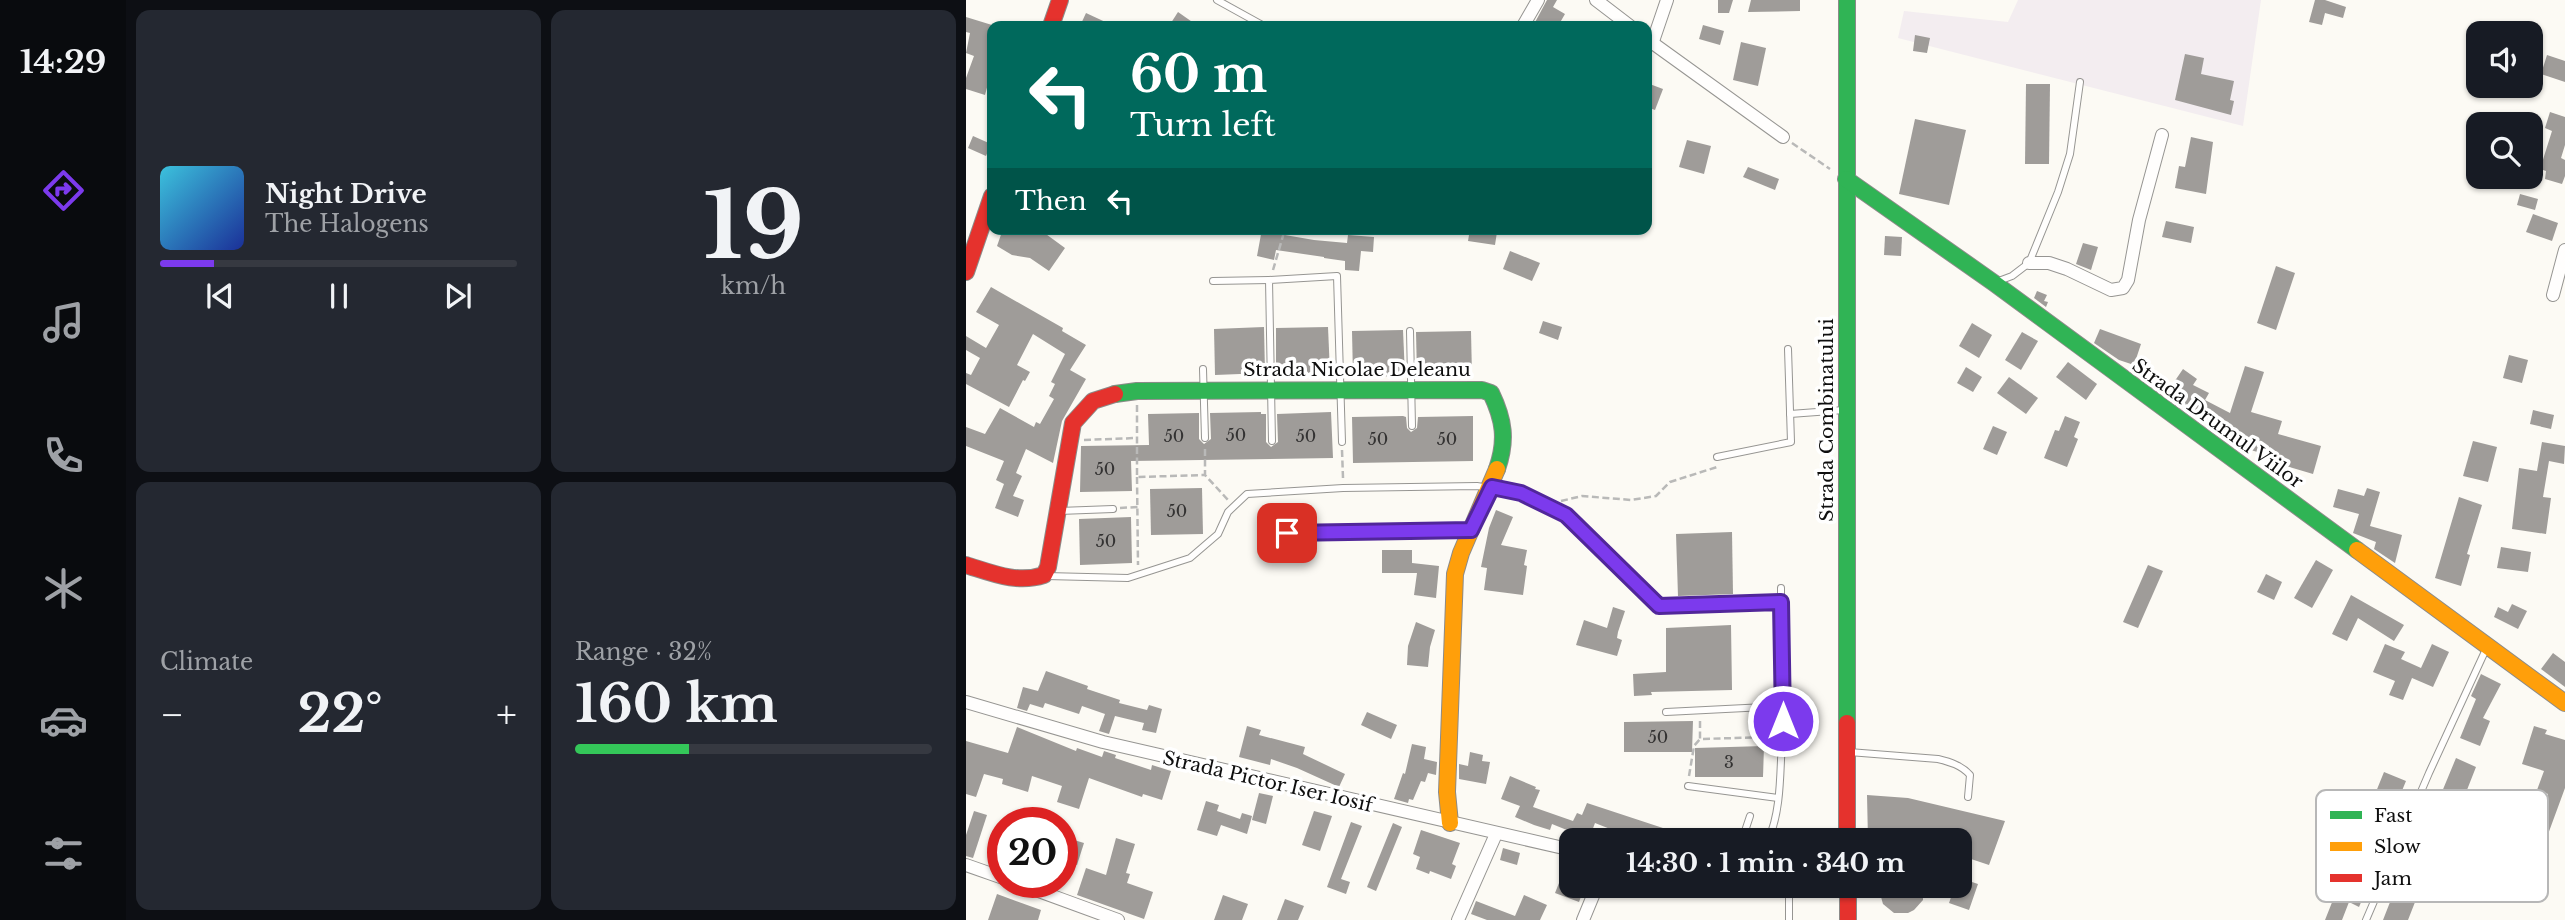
<!DOCTYPE html>
<html lang="en">
<head>
<meta charset="utf-8">
<style>
  :root { --surface:#171b24; --page:#242831; --text:#f1f3f6; --muted:#9ea1a6; --line:#363941; --accent:#7c3aed }
  body { margin:0; font-family:"Libre Baskerville",serif; background:var(--page); color:var(--text); height:100vh; display:flex; flex-direction:column; font-size:26px; white-space:nowrap }
  * { box-sizing:border-box; margin:0 }
  p { font-size:23px; color:var(--muted) }
  .icon { flex:none; width:38px; height:38px; fill:none; stroke:currentColor; stroke-width:2; stroke-linecap:round; stroke-linejoin:round }
  .map { position:relative; flex:1; overflow:hidden }
  .panel { display:flex; flex-direction:column; gap:10px; padding:10px; background:#0d0f14; width:840px }
  .panel>* { flex:none }
  .hud { position:absolute; left:21px; top:21px; width:665px; height:214px; border-radius:14px; box-shadow:0 2px 5px #0004; background:#00695c; color:#fff; overflow:hidden }
  .tools { position:absolute; left:1500px; top:21px; display:grid; gap:14px }
  .tools a { display:grid; place-items:center; width:77px; height:77px; border-radius:14px; background:var(--surface); box-shadow:0 2px 5px #0004; font-size:35px }
  .speed { position:absolute; left:21px; top:807px; display:flex; gap:14px; font-size:35px; font-weight:700; text-align:center }
  .speed>* { display:grid; place-content:center; width:91px; height:91px; border-radius:50%; background:var(--surface); box-shadow:0 2px 5px #0004; line-height:1 }
  .speed .limit { border:10px solid #d22; background:#fff; color:#111 }
  .pin { position:absolute; display:grid; place-items:center; width:60px; height:60px; color:#fff; margin:-30px; border-radius:14px; box-shadow:0 4px 10px #0006 }
  .me { position:absolute; width:77px; margin:-38px; rotate:0deg; stroke-linejoin:round; filter:drop-shadow(0 0 5px #0008) }
  .turn { display:flex; align-items:center; gap:24px; height:147px; padding:0 28px; font-size:32px }
  .turn .icon { width:91px; height:91px; stroke-width:2.5 }
  .turn b { display:block; font-size:49px; line-height:60px }
  .then { display:flex; align-items:center; height:66px; padding:0 28px; background:#0003; gap:14px; font-size:26px }
  .big { font-size:52px; font-weight:700; line-height:1.1 }
  .panel .card { flex:1; display:flex; flex-direction:column; justify-content:center; gap:10px; min-width:0; padding:0 24px; border-radius:14px; background:var(--page) }
  .panel .dial { align-items:center; gap:0 }
  .dial b { font-size:91px; line-height:1 }
  .song { display:flex; align-items:center; gap:21px }
  .cover { width:84px; height:84px; border-radius:10px; background:linear-gradient(135deg,hsl(190 70% 55%),hsl(230 70% 35%)) }
  .played { height:7px; border-radius:4px; background:linear-gradient(90deg,var(--accent) 15%,var(--line) 15%) }
  .keys { display:flex; justify-content:space-around; direction:ltr }
  .heat { display:flex; justify-content:space-between; align-items:center; font-size:38px; direction:ltr }
  .charge { height:10px; border-radius:5px; background:linear-gradient(90deg,#34c759 32%,var(--line) 0) }
  .panel .tiles { flex:1; display:grid; gap:10px; grid-template-columns:repeat(2,1fr) }
  .trip { position:absolute; left:593px; top:828px; width:413px; height:70px; border-radius:14px; background:var(--surface); box-shadow:0 2px 5px #0004; font-weight:700; line-height:70px; text-align:center }
  main { display:flex; flex:1; min-height:0 }
  .dock { display:flex; flex-direction:column; width:126px; justify-content:space-around; align-items:center; background:#090b0e; color:var(--muted) }
  .dock .icon { width:49px; height:49px }
  .dock .current { color:var(--accent) }
  .dock b { font-size:32px; color:var(--text) }
  .map>svg:first-child { display:block }
  .industrial { fill:#f3edf0 }
  .building { fill:#9f9c99 }
  .lines { fill:none; stroke-linecap:round; stroke-linejoin:round }
  .lane-casing { stroke:#969592; stroke-width:8 }
  .street-casing { stroke:#969592; stroke-width:14 }
  .fast-casing { stroke:#8c8b89; stroke-width:18 }
  .slow-casing { stroke:#8c8b89; stroke-width:18 }
  .jam-casing { stroke:#8c8b89; stroke-width:18 }
  .path { stroke:#b9b9b8; stroke-width:2.5; stroke-dasharray:7 3.5; stroke-linecap:butt }
  .lane { stroke:#fffefd; stroke-width:6 }
  .street { stroke:#fffefd; stroke-width:12 }
  .fast { stroke:#30b455; stroke-width:16 }
  .slow { stroke:#ff9f0a; stroke-width:16 }
  .jam { stroke:#e5322d; stroke-width:16 }
  .route-casing { stroke:#51269a; stroke-width:18 }
  .route { stroke:#7c3aed; stroke-width:12 }
  .labels { text-anchor:middle; stroke-width:7; stroke-linejoin:round; paint-order:stroke }
  .number-label { font-size:16px; fill:#333232 }
  .street-label { font-size:19px; fill:#0f0f0f; stroke:#fff }
  .key { fill:#fff; stroke:#b7b7b7; stroke-width:2 }
  .key-label { font-size:19px; fill:#0f0f0f }
</style>
</head>
<body>
<main>
<nav class="dock">
<b>14:29</b>
<svg class="icon current" aria-label="directions" viewBox="0 0 24 24"><path d="M12 3l9 9-9 9-9-9zM9 14v-3h6M13 9l2 2-2 2"/></svg>
<svg class="icon" aria-label="music" viewBox="0 0 24 24"><path d="M9 18V5l10-2v13"/><circle cx="6" cy="18" r="3"/><circle cx="16" cy="16" r="3"/></svg>
<svg class="icon" aria-label="phone" viewBox="0 0 24 24"><path d="M5 4h4l2 5-3 2q2 4 5 5l2-3 5 2v4C11 20 4 13 5 4z"/></svg>
<svg class="icon" aria-label="climate" viewBox="0 0 24 24"><path d="M12 3v18M4 7l16 10M4 17L20 7"/></svg>
<svg class="icon" aria-label="car" viewBox="0 0 24 24"><path d="M5 17H2v-5l4-1 3-4h7l3 4 3 1v5h-3M9 17h6M6 11h13"/><circle cx="7" cy="17" r="2"/><circle cx="17" cy="17" r="2"/></svg>
<svg class="icon" aria-label="filters" viewBox="0 0 24 24"><path d="M4 7h16M4 17h16"/><circle cx="9" cy="7" r="2"/><circle cx="15" cy="17" r="2"/></svg>
</nav>
<section class="panel">
<div class="tiles">
<div class="card">
<div class="song"><i class="cover"></i><div><b>Night Drive</b><p>The Halogens</p></div></div>
<div class="played"></div>
<div class="keys"><svg class="icon" aria-label="previous" viewBox="0 0 24 24"><path d="M18 5L8 12l10 7zM5 5v14"/></svg><svg class="icon" aria-label="pause" viewBox="0 0 24 24"><path d="M8 5v14M16 5v14"/></svg><svg class="icon" aria-label="next" viewBox="0 0 24 24"><path d="M6 5l10 7-10 7zM19 5v14"/></svg></div>
</div>
<div class="card dial"><b>19</b><p>km/h</p></div>
<div class="card"><p>Climate</p>
<div class="heat"><a>−</a><b class="big">22°</b><a>+</a></div>
</div>
<div class="card"><p>Range · 32%</p><b class="big">160 km</b><div class="charge"></div></div>
</div>
</section>
<div class="map">
<svg width="1599" height="920" viewBox="0 0 1599 920">
  <rect width="100%" height="100%" fill="#fcfaf4"/>
  <path class="industrial" d="M1052,0h243l-18,126 -345,-88 6,-27 104,11z"/>
  <g class="building">
    <path d="M581,0h10l-4,7 12,7 -7,12h-25z"/>
    <path d="M752,0h15l-4,13h-11z"/>
    <path d="M785,0h49v11l-52,1z"/>
    <path d="M1349,0h10l21,7 -3,11 -18,-5 -3,12 -13,-3z"/>
    <path d="M212,12l20,14h-29z"/>
    <path d="M120,13l28,13h-34z"/>
    <path d="M0,17l26,8v56l-3,-1 -4,15 -19,-6v-11l8,-22 -8,-3 4,-20 -4,-1z"/>
    <path d="M737,25l21,6 -4,14 -21,-6z"/>
    <path d="M949,35l15,3 -3,15 -14,-2z"/>
    <path d="M775,42l25,6 -8,38 -25,-6z"/>
    <path d="M1219,54l19,4 -3,16 33,7 -4,19 4,1 -3,14 -56,-15z"/>
    <path d="M1581,55l18,6v21l-24,-8z"/>
    <path d="M681,83l16,6 -8,21 -8,-3z"/>
    <path d="M1060,84h24l-1,80h-24z"/>
    <path d="M1584,112l15,5v28l-4,13 4,2v16l-3,8 -17,-5 1,-8 -6,-2 12,-38 -7,-3z"/>
    <path d="M949,119l51,11 -17,75 -50,-11z"/>
    <path d="M7,136l18,8 -5,12 -18,-8z"/>
    <path d="M1225,137l22,5 -7,52 -31,-6 4,-22 6,1z"/>
    <path d="M721,140l24,6 -7,28 -25,-7z"/>
    <path d="M782,167l31,12 -4,11 -32,-13z"/>
    <path d="M1554,194l18,5 -3,11 -18,-5z"/>
    <path d="M1567,214l25,9 -6,18 -26,-9z"/>
    <path d="M1200,221l28,6 -3,16 -29,-6z"/>
    <path d="M37,229h36l26,19 -16,23 -19,-13 -18,-3 -15,-9z"/>
    <path d="M296,229l18,2 -1,3 35,6 33,3 1,-8 26,2 -1,15 -12,-1 -2,20 -14,-1v-9l-21,-3v-1l-48,-7 -2,10 -17,-4z"/>
    <path d="M504,229l27,3 -2,13 -27,-4z"/>
    <path d="M919,236l17,1 -1,19 -17,-1z"/>
    <path d="M1117,243l15,4 -7,23 -15,-6z"/>
    <path d="M544,251l30,12 -8,18 -29,-12z"/>
    <path d="M1310,266l19,7 -19,57 -19,-7z"/>
    <path d="M25,287l72,41 -1,3 24,14 -16,25 16,9 -24,42 -9,42 -27,-14 -10,24 6,3 -9,20 11,4 -6,17 -23,-9 9,-24 -8,-4 8,-19 -38,-15v-19l19,7 15,-26 34,19 2,-5 4,2 14,-25 -5,-3 6,-12 -4,-2 14,-28 -32,-20 -16,31 13,7 -5,9 -2,-1 -14,27 -43,-23v-11l5,2 9,-17 -14,-8v-14l20,12 13,-23 -23,-13z"/>
    <path d="M1071,291l10,4 -3,6 4,1 -2,5 -12,-9z"/>
    <path d="M577,321l19,6 -4,13 -19,-7z"/>
    <path d="M1006,323l20,12 -13,23 -20,-12z"/>
    <path d="M298,327l1,46 -50,2 -1,-46z"/>
    <path d="M362,327l2,46h-54v-45z"/>
    <path d="M1134,329l41,15 -7,21 -15,-5 -25,-17z"/>
    <path d="M437,330l2,46 -52,1 -1,-46z"/>
    <path d="M505,331l1,45h-55l-1,-44z"/>
    <path d="M1056,332l16,9 -17,29 -16,-10z"/>
    <path d="M1543,355l19,5 -6,23 -19,-5z"/>
    <path d="M1102,362l29,22 -11,16 -30,-23z"/>
    <path d="M1279,366l19,6 -13,40 31,9 -4,13 43,12 -8,28 -27,-8 -5,14 -11,-8 5,-15 -35,-10 -1,2 -35,-26 2,-3 -23,-12 -20,-15 7,-5 13,-19 14,10 -4,6 16,8 -4,7 25,13z"/>
    <path d="M1000,367l16,10 -9,15 -16,-9z"/>
    <path d="M1043,377l29,21 -12,16 -29,-21z"/>
    <path d="M1567,410l21,5 -3,14 -21,-5z"/>
    <path d="M295,412v2h5v28l5,5 7,-5 -1,-28 54,-2 2,46 -202,3 1,30 -52,1 1,-46 68,-1 -1,-31 51,-1v26l5,5 7,-5 -1,-26z"/>
    <path d="M437,416l3,1 1,11 4,4 6,-4 1,-11 55,-1v45l-120,2 -1,-46z"/>
    <path d="M1099,416l15,6 -6,15 4,2 -11,28 -23,-9 11,-28 4,1z"/>
    <path d="M1027,426l14,6 -10,23 -14,-6z"/>
    <path d="M1507,441l24,6 -9,35 -25,-6z"/>
    <path d="M1576,442l23,4 -1,18 -15,-3 -6,36 8,1 -5,36 -34,-5 7,-61 18,3z"/>
    <path d="M236,488l1,46 -52,1 -1,-46z"/>
    <path d="M1401,488l13,4 -10,34 32,9 -7,28 -21,-14 2,-7 -23,-9 6,-19 -26,-7 5,-18 26,7z"/>
    <path d="M1493,497l23,8 -15,49 3,1 -9,31 -26,-8z"/>
    <path d="M530,510l17,7 -12,28 26,5 -3,15 3,1 -4,29 -39,-5 3,-22 -6,-1 8,-39z"/>
    <path d="M165,517l1,46 -52,2 -1,-46z"/>
    <path d="M766,532l1,62 -55,2 -2,-62z"/>
    <path d="M1535,547l30,5 -3,20 -31,-4z"/>
    <path d="M416,550h30v13l27,3 -3,32 -22,-3 3,-22h-35z"/>
    <path d="M1350,560l17,10 -21,38 -18,-10z"/>
    <path d="M1182,565l15,6 -25,57 -15,-6z"/>
    <path d="M1300,574l16,8 -8,18 -17,-8z"/>
    <path d="M1385,595l53,30 -10,16 -36,-23 -11,23 -15,-7z"/>
    <path d="M1546,604l15,7 -9,18 -24,-12 4,-10 10,5z"/>
    <path d="M647,607l12,4 -7,21 -1,6 5,2 -5,16 -41,-11 8,-25 23,8z"/>
    <path d="M450,622l19,8 -5,17 -2,20 -21,-2 1,-19z"/>
    <path d="M765,625l1,65 -81,2 1,3 -18,1 -1,-22 33,-2v-44z"/>
    <path d="M1419,644l20,8 -4,7 20,9 11,-24 17,8 -16,35 -21,-9 -9,22 -14,-5 6,-14 -22,-9z"/>
    <path d="M1587,653l12,9v25l-24,-18z"/>
    <path d="M80,671l42,15 -1,3 33,11 -1,3 28,7 2,-5 13,4 -6,24 -14,-3 2,-7 -29,-7 -6,18 -10,-3 6,-17 -23,-8 -3,8 -34,-11 -2,5 -13,-4 -3,7 -10,-3 6,-21 15,4z"/>
    <path d="M1515,674l20,10 -18,34 7,3 -10,25 -20,-8 16,-39 -5,-3z"/>
    <path d="M401,712l30,13 -6,14 -30,-14z"/>
    <path d="M727,721l-1,31h-68v-30z"/>
    <path d="M281,726l14,4 -2,5 46,12 -2,7 42,20 -6,13 -42,-19 -26,-9 -1,6 -31,-8z"/>
    <path d="M1568,726l13,4 -2,4 20,6v48l-18,49 -12,-4 13,-39 -11,-4 7,-19 -22,-7z"/>
    <path d="M51,727l59,24 1,-3 25,9 2,-6 12,4 -1,3 36,12 1,-5 19,6 -9,29 -19,-6 -1,3 -53,-19 -10,31 -22,-7 5,-16 -30,-10 -4,16 -26,-8 1,-5 -19,-5 -8,23 -10,-3v-53l42,12z"/>
    <path d="M446,744l14,3 -2,12 13,3 -1,13 -8,-2 -3,9 -4,-1 -8,19 -4,-1 -1,4 -14,-4 9,-26 2,1z"/>
    <path d="M798,746l-1,31h-68v-29z"/>
    <path d="M504,752l13,3 -1,6 8,1 -4,22 -27,-5v-15l9,2z"/>
    <path d="M1490,758l20,9 -11,28 -3,-2 -25,53 -29,74h-25l38,-97 13,-27 5,3z"/>
    <path d="M1418,772l22,9 -24,58 5,2 -5,13 -8,-3 -7,15 -10,24 8,3 -6,14 -10,-5 -7,18h-17l37,-93 -6,-3 5,-12 6,2z"/>
    <path d="M544,776l26,11 -1,2 5,1 -7,17 40,14 4,-8 5,2 5,-12 82,27 -4,10h-27l-43,-17 -6,16 -37,-15 -2,6 -16,-5 -19,-8 5,-11 -19,-7z"/>
    <path d="M293,793l14,3 -7,28 -14,-4z"/>
    <path d="M901,795l41,3 97,23 -16,44 -24,-8 6,-17 -26,-7 -3,6 -20,-4 -1,5h-53z"/>
    <path d="M240,801l13,4 -2,6 23,8 2,-6 10,3 -5,18 -26,-9 -4,11 -20,-6z"/>
    <path d="M8,811l13,4 -14,43 -7,-2v-21z"/>
    <path d="M348,811l18,5 -12,35 -18,-6z"/>
    <path d="M385,822l11,4 -21,53 9,3 -4,12 -19,-7z"/>
    <path d="M427,823l9,4 -26,64 -9,-4z"/>
    <path d="M455,830l39,13 -8,21 4,2 -5,13 -21,-8 -1,3 -13,-5 4,-12 -7,-3z"/>
    <path d="M150,838l19,6 -9,29 4,1 -3,9 26,9 -9,27 -67,-24 9,-27 20,7z"/>
    <path d="M108,840l10,3 -7,22 -10,-3z"/>
    <path d="M537,848l17,5 -3,12 -17,-5z"/>
    <path d="M597,873l9,3v10h13l-6,16 -24,-9z"/>
    <path d="M994,878l18,6 -9,26 -20,-7 6,-17h5z"/>
    <path d="M915,886h42v14l-9,10 -6,3h-14l-11,-9 -2,-7z"/>
    <path d="M31,894l44,16 -3,10h-50z"/>
    <path d="M257,895l25,9 -6,16h-28z"/>
    <path d="M558,895l23,10 -7,15h-53l-16,-6 5,-13 39,15z"/>
    <path d="M319,899l19,7 -6,14h-21z"/>
  </g>
  <g class="lines">
    <defs>
      <g id="lane">
        <path d="M251,0l47,26"/>
        <path d="M591,229l2,1"/>
        <path d="M247,281l56,-1"/>
        <path d="M1030,282l16,-6 17,-13 29,-71 12,-38 10,-72"/>
        <path d="M444,331l2,95"/>
        <path d="M237,369l2,69"/>
        <path d="M824,414l54,-4"/>
        <path d="M306,441l-3,-161 68,-4 5,166"/>
        <path d="M751,457l74,-15 -3,-93"/>
        <path d="M93,511l54,-2"/>
        <path d="M295,534l208,-4"/>
        <path d="M80,576l82,2 62,-20 28,-24 10,-22 19,-18 96,-6 134,-2 44,7 45,22 93,91 122,-4v-14"/>
        <path d="M700,712l118,-6"/>
        <path d="M883,752l89,7c12,3 23,6 32,16l-2,22"/>
        <path d="M722,786l90,12"/>
        <path d="M776,840l8,-24"/>
        <path d="M802,840c11,-23 12,-55 13,-80 3,-53 2,-105 0,-158"/>
        <path d="M823,886v34"/>
        <path d="M1400,920l63,-147 58,-126"/>
      </g>
      <g id="street">
        <path d="M630,0l34,26"/>
        <path d="M557,26l15,-26"/>
        <path d="M681,39l136,98"/>
        <path d="M686,44l15,-44"/>
        <path d="M1063,263h20l18,6 44,21 12,-2 5,-8 11,-60 23,-85"/>
        <path d="M1587,295l12,-45"/>
        <path d="M0,702l137,40 469,108"/>
        <path d="M0,865l37,13"/>
        <path d="M48,882l104,38"/>
        <path d="M492,920l38,-86"/>
        <path d="M617,920l14,-34"/>
      </g>
      <g id="fast">
        <path d="M881,0v723"/>
        <path d="M880,179l148,104 363,267"/>
        <path d="M149,394l22,-3 345,-1 9,3c13,27 16,47 6,76"/>
      </g>
      <g id="slow">
        <path d="M1391,550l208,153"/>
        <path d="M484,823l-3,-31 8,-218 6,-21 36,-84"/>
      </g>
      <g id="jam">
        <path d="M85,26l9,-26"/>
        <path d="M0,272l26,-76"/>
        <path d="M0,565c26,8 51,19 78,10l4,-8 25,-144 20,-22 22,-7"/>
        <path d="M881,723v117"/>
        <path d="M882,886v34"/>
      </g>
    </defs>
    <use href="#lane" class="lane-casing"/>
    <use href="#street" class="street-casing"/>
    <use href="#fast" class="fast-casing"/>
    <use href="#slow" class="slow-casing"/>
    <use href="#jam" class="jam-casing"/>
    <g class="path">
      <path d="M826,143l38,26"/>
      <path d="M307,270l12,-41"/>
      <path d="M171,405v72l68,-2"/>
      <path d="M118,440l52,-2"/>
      <path d="M239,449v26l23,25"/>
      <path d="M376,450l1,28"/>
      <path d="M171,477l1,88"/>
      <path d="M595,501l21,-5 49,4 25,-4 14,-14 47,-15"/>
      <path d="M154,508l18,-1"/>
      <path d="M734,721v18l72,-2"/>
      <path d="M723,776l5,-30 6,-7"/>
    </g>
    <use href="#lane" class="lane"/>
    <use href="#street" class="street"/>
    <use href="#fast" class="fast"/>
    <use href="#slow" class="slow"/>
    <use href="#jam" class="jam"/>
  </g>
  <g class="lines">
    <defs>
      <path id="route" d="M321,533l184,-3 21,-43 29,6 45,22 93,91 122,-4 2,119"/>
    </defs>
    <use href="#route" class="route-casing"/>
    <use href="#route" class="route"/>
  </g>
  <g class="labels">
    <g class="number-label">
      <text x="270" y="441">50</text>
      <text x="208" y="442">50</text>
      <text x="340" y="442">50</text>
      <text x="412" y="445">50</text>
      <text x="481" y="445">50</text>
      <text x="139" y="475">50</text>
      <text x="211" y="517">50</text>
      <text x="140" y="547">50</text>
      <text x="692" y="743">50</text>
      <text x="763" y="768">3</text>
    </g>
    <g class="street-label">
      <text x="391" y="376">Strada Nicolae Deleanu</text>
      <text transform="translate(860 420) rotate(-90)" y="7">Strada Combinatului</text>
      <text transform="translate(1252 423) rotate(36)" y="7">Strada Drumul Viilor</text>
      <text transform="translate(302 781) rotate(13)" y="7">Strada Pictor Iser Iosif</text>
    </g>
  </g>
  <rect x="1350" y="790" width="232" height="112" rx="10" class="key"/>
  <rect x="1364" y="811" width="32" height="8" fill="#30b455"/>
  <rect x="1364" y="842" width="32" height="9" fill="#ff9f0a"/>
  <rect x="1364" y="874" width="32" height="8" fill="#e5322d"/>
  <g class="key-label">
    <text x="1408" y="822">Fast</text>
    <text x="1408" y="853">Slow</text>
    <text x="1408" y="885">Jam</text>
  </g>
</svg>
<div class="tools">
<a><svg class="icon" aria-label="sound" viewBox="0 0 24 24"><path d="M4 9h4l5-4v14l-5-4H4zM17 9q2 3 0 6"/></svg></a>
<a><svg class="icon" aria-label="search" viewBox="0 0 24 24"><circle cx="10" cy="10" r="6"/><path d="M15 15l6 6"/></svg></a>
</div>
<div class="speed"><div class="limit">20</div></div>
<div class="pin" style="left:321px;top:533px;background:#d93025"><svg class="icon" aria-label="arrive" viewBox="0 0 24 24"><path d="M6 21V4h12l-3 4 3 4H6"/></svg></div>
<svg class="me" style="left:817px;top:721px" viewBox="-20 -20 40 40"><circle r="17" fill="#7c3aed" stroke="#fff" stroke-width="3"/><path d="M0-11L8 9 0 5-8 9z" fill="#fff"/></svg>
<div class="trip">14:30 · 1 min · 340 m</div>
<div class="hud">
<div class="turn"><svg class="icon" aria-label="left" viewBox="0 0 24 24"><path d="M17 20v-9H6M10 6l-5 5 5 5"/></svg><div><b>60 m</b>Turn left</div></div>
<div class="then">Then<svg class="icon" aria-label="left" viewBox="0 0 24 24"><path d="M17 20v-9H6M10 6l-5 5 5 5"/></svg></div>
</div>
</div>
</main>
</body>
</html>
